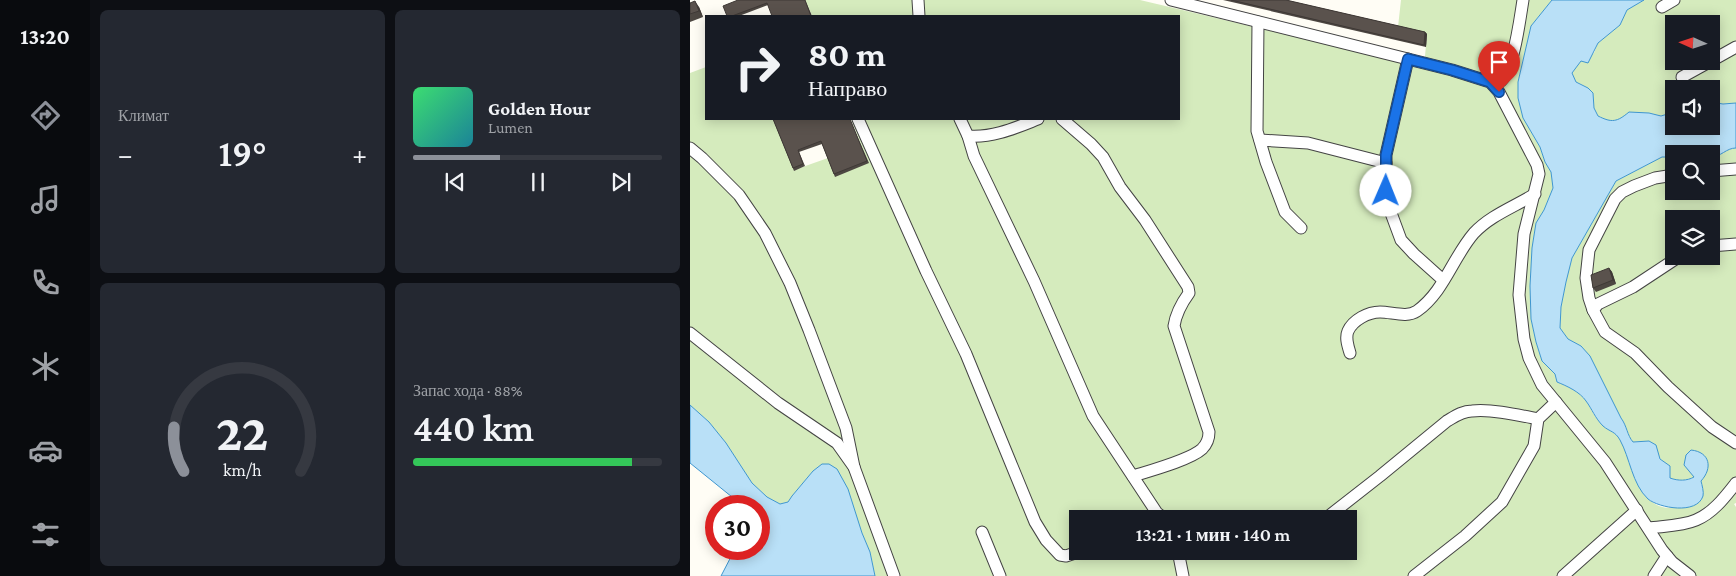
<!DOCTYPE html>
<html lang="ru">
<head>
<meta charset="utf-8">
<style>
  :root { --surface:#171b24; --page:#242831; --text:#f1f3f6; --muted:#9ea1a6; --line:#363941; --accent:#8c9099 }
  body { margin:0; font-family:"Crimson Pro",serif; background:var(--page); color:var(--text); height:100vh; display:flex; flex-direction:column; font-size:19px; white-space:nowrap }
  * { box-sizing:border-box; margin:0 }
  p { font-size:16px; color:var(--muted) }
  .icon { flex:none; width:28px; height:28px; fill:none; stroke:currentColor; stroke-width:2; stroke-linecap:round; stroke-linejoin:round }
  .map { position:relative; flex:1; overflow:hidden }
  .sheet { display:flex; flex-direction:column; gap:10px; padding:10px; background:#0d0f14; width:600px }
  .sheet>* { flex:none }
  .hud { position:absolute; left:15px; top:15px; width:475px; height:105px; border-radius:0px; box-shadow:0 2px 12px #0003; background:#171b24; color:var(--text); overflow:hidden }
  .needle { width:32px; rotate:273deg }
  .fabs { position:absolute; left:975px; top:15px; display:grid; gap:10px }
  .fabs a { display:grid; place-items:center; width:55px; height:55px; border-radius:0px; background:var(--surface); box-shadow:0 2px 12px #0003; font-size:25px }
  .speed { position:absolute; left:15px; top:495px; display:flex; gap:10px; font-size:25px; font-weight:700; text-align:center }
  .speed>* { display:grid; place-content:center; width:65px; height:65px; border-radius:50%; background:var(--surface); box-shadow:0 2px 12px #0003; line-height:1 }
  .speed .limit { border:8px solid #d22; background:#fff; color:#111 }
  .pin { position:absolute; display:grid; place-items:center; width:42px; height:42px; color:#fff; margin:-51px -21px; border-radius:50% 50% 50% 0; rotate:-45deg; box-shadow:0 0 5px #0007 }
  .pin .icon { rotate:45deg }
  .me { position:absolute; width:55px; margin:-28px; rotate:1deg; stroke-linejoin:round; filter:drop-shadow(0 0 4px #0008) }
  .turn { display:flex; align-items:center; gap:18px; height:105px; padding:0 20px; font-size:22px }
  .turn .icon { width:65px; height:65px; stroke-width:2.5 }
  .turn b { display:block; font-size:35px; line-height:42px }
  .big { font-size:38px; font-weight:600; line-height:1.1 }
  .sheet .widget { flex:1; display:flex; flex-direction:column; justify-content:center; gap:8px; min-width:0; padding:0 18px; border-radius:8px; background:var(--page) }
  .sheet .dial { align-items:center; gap:0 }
  .dial svg { height:130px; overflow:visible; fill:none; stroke:var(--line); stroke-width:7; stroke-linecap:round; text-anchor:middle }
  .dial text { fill:var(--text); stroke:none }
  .song { display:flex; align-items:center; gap:15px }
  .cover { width:60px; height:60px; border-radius:8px; background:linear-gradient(135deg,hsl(140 70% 55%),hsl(190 70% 35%)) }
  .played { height:5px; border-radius:2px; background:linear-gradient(90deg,var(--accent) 35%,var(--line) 35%) }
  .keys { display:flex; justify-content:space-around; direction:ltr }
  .heat { display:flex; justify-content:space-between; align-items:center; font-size:28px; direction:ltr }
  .charge { height:8px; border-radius:4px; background:linear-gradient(90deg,#34c759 88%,var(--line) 0) }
  .sheet .tiles { flex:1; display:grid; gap:10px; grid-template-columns:repeat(2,1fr) }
  .trip { position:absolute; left:379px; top:510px; width:288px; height:50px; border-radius:0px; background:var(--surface); box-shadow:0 2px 12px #0003; font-weight:600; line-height:50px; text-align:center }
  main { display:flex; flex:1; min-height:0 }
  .menu { display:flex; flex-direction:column; width:90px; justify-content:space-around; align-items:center; background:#090b0e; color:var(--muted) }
  .menu .icon { width:35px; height:35px }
  .menu .current { color:var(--accent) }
  .menu b { font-size:22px; color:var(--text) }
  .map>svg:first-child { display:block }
  .green { fill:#d5ebbd; fill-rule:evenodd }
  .water { fill:#b9e0f7; stroke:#3f96cf }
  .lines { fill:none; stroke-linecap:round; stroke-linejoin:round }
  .minor-casing { stroke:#444; stroke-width:13 }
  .minor { stroke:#fff; stroke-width:11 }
  .wall { fill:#4d4742 }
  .shaded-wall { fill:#3f3936 }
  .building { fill:#5a524d; stroke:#3f3936 }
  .route-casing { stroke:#114b97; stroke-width:12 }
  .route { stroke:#1a73e8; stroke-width:9 }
</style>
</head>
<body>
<main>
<nav class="menu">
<b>13:20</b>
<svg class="icon current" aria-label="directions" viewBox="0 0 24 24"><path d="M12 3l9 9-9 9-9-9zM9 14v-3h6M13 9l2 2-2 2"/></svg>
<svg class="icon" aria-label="music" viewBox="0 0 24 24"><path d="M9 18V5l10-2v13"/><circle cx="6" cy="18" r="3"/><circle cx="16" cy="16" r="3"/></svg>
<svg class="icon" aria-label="phone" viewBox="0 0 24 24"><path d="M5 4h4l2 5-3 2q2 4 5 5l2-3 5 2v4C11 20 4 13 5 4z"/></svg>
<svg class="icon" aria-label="climate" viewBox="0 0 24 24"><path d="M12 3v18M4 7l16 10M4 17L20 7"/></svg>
<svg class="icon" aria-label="car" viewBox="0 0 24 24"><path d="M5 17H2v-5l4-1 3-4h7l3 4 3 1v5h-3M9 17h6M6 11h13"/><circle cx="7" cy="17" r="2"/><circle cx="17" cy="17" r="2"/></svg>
<svg class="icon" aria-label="filters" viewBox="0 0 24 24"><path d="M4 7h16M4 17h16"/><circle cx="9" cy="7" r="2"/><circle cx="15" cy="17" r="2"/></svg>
</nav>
<section class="sheet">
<div class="tiles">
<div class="widget"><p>Климат</p>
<div class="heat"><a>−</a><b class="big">19°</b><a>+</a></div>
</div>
<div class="widget">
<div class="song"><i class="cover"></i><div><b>Golden Hour</b><p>Lumen</p></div></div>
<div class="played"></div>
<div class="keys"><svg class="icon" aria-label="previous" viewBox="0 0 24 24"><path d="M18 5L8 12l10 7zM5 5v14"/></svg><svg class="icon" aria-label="pause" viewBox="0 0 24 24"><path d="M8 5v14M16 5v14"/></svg><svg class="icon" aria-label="next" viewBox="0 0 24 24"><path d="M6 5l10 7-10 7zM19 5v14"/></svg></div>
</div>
<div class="widget dial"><svg viewBox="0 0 100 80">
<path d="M14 69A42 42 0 1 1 86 69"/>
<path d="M14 69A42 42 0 0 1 8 42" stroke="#8c9099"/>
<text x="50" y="56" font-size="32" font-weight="700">22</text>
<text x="50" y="72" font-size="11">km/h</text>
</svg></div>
<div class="widget"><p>Запас хода · 88%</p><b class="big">440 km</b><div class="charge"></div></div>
</div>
</section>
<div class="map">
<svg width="1046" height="576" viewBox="0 0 1046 576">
  <rect width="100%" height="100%" fill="#fffdf5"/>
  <g class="green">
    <path d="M115,0h335l284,67 3,-33 -29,-7 3,-27h151l-21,26 -13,56v16l5,20 17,29 5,15 6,10 2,16 -9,22 -8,13 -4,25 -2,38 1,33 5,23 6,19 13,13 2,8c10,4 23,10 29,19 6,9 9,18 18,25 7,6 12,6 17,15 10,19 16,56 38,65 14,6 31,-5 44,-11l-2,-14 -13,-11 7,7c-8,4 -17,4 -25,1 -4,-14 -13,-24 -21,-37l-16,1c-6,-7 -6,-16 -12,-24l-40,-72 -13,-7 -8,-11 1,-21 5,-25 6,-24 44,-77 46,-24h12v34h37v-34c10,0 15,-9 25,-9v355l-2,1 2,3v69h-861l-5,-24 -8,-19 -49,-62 -21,25 -4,6 -8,2 -13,-7 -15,-14 -26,-40 -17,-21 -19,-17v-332l16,-6v52h68l20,51 34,-12 40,5 -17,-44h328v-103h-367zM984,219h37v37h-37zM388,519h270v32h-270z"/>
    <path d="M954,0h92v103l-13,1 -12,-2v-13h-37v23l-13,4 -12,-3 -29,7 -12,1 -10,-5 -4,-8 -1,-15 -5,-5 -12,-6 -4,-9 9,-12 13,-8 4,-10 22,-18 7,-15zM984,24h37v37h-37z"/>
  </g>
  <g class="water">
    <path d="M862,0h92l-17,10 -7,15 -22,18 -10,20 -7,-2 -9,12 4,9 12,6 5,5 1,15 4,8c14,7 19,6 31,-4l20,1 12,3 13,-4v14h37v-24l12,2 13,-1v45c-10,0 -15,9 -25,9v-3h-37v3h-12l-46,24 -44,77 -6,24 -5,25 -1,21 8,11 13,7 9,10 31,62c6,8 6,17 12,24l16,-1 7,4 4,14 10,7v12c8,3 17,3 24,-1l-10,-12 2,-10 5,-5c19,2 22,18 10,31 1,4 3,11 2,15 -6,19 -44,12 -55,3 -16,-15 -18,-41 -28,-59 -5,-9 -10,-8 -17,-14 -8,-8 -11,-17 -17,-25 -6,-9 -19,-15 -29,-19l-2,-8 -13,-13 -6,-19 -5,-23 -1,-33 2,-38 4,-25 8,-13 9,-22 -2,-16 -6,-10 -5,-15 -17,-29 -5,-20v-16l13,-56z"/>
    <path d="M0,405l19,17 17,21 26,40 15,14 13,7 8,-2 4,-6 21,-25 9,-7h7l8,5 11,20 14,44 8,19 5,24h-154l14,-27h24v-43h-24l-3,-9 -42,-34z"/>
  </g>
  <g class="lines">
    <defs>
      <g id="minor">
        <path d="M228,0l1,16"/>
        <path d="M481,0l281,70 38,12 9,10 38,73 2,9 -15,60 -5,61 5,44 5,19 13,27 63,77 57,88 10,12 18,14"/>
        <path d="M972,7l12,-7"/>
        <path d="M568,22l-1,109 9,31 19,50 16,16"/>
        <path d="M718,59l-22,96v36l5,22 10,27 13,14 29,26"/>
        <path d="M1021,61l25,-14"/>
        <path d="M992,77l29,-16"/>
        <path d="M804,85c2,-1 5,-2 7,-4 13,-12 19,-63 22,-81"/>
        <path d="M168,119l68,152 40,83 69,168 11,18 14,15 6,1 15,-5"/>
        <path d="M270,119l8,17 6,20 60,125 59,135 64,97 8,6"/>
        <path d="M372,119l29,25 12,13 17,30 25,33 43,67 1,6c-8,11 -13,20 -15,33l35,106c0,7 -2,12 -7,17 -12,11 -53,22 -69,27"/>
        <path d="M278,136c25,2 47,-8 70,-17"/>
        <path d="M570,140l48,3 78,20"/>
        <path d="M0,148l12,10 37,37 26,38 25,50 19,47 37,98 8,39"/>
        <path d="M1021,171l25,-2"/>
        <path d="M984,175l-19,3 -21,8 -12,6 -7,7 -26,51 -3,28 3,20 4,12 12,22 30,21 33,34 44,40 24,16"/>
        <path d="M1021,246l25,-2"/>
        <path d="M903,310l5,-6 35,-17 47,-31"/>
        <path d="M0,333l88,70 59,40 17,24 40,109"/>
        <path d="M660,353c-2,-7 -5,-15 -2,-22 5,-11 20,-19 32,-19 12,0 27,6 37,-1 27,-19 36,-54 57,-78 17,-18 40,-26 61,-39"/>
        <path d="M635,519l55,-43 67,-55c7,-4 15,-10 25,-10 20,-2 46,4 66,8"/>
        <path d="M959,528c15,-2 33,-2 47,-8 17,-7 29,-23 40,-37"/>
        <path d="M292,532l18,44"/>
        <path d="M488,551l5,25"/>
        <path d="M724,576l51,-40 37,-34 32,-56 4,-27 18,-17"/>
        <path d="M873,576l74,-66"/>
        <path d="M964,576l13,-20"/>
      </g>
    </defs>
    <use href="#minor" class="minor-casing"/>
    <use href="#minor" class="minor"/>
  </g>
  <g class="wall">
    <path d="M48,0h67l7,16 -44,-11 -29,11h-12z"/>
    <path d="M533,0h63l139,32 2,2 -1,13z"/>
    <path d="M0,3l9,4 4,10 -13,5z"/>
    <path d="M83,119l78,3 18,41 -34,14 -13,-33 -23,8 6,14 -11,5z"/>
    <path d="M919,268l3,4 4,12 -20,8 -3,-4z"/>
  </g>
  <g class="shaded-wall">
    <path d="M5,1l4,6 4,10 -4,-6z"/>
    <path d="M735,32l2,2 -1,13 -2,-2z"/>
    <path d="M919,268l3,4 4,12 -3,-4z"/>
  </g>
  <g class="building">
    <path d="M48,0h67l6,16h-39l-5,-13 -35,13h-5l-4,-10z"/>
    <path d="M541,0h55l139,32 -1,13z"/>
    <path d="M5,1l4,10 -9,3v-11z"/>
    <path d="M83,119h77l17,42 -33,13 -13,-33 -23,9 5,14 -10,4z"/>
    <path d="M919,268l4,12 -20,8 -2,-13z"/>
  </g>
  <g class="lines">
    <defs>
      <path id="route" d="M696,191v-36l22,-96 44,11 38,12 9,10"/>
    </defs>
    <use href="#route" class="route-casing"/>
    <use href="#route" class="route"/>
  </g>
</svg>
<div class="fabs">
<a><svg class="needle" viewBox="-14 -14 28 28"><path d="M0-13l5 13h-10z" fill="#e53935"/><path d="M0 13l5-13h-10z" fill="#9ea1a6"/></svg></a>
<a><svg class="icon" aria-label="sound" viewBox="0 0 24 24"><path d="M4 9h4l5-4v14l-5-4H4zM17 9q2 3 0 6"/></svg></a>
<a><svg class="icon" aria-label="search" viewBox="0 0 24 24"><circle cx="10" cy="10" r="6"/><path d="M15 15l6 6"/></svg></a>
<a><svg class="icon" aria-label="layers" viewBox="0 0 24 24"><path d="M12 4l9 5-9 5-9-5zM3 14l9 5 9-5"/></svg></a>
</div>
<div class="speed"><div class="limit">30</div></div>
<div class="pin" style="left:809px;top:92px;background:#d93025"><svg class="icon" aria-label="arrive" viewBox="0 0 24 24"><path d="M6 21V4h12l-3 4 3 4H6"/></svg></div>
<svg class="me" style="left:696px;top:191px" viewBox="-20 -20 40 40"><circle r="19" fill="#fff"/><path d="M0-13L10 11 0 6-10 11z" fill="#1a73e8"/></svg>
<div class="trip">13:21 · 1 мин · 140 m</div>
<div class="hud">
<div class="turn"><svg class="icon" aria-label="right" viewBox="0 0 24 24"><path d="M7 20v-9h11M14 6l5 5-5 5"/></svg><div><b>80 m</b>Направо</div></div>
</div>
</div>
</main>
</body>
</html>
